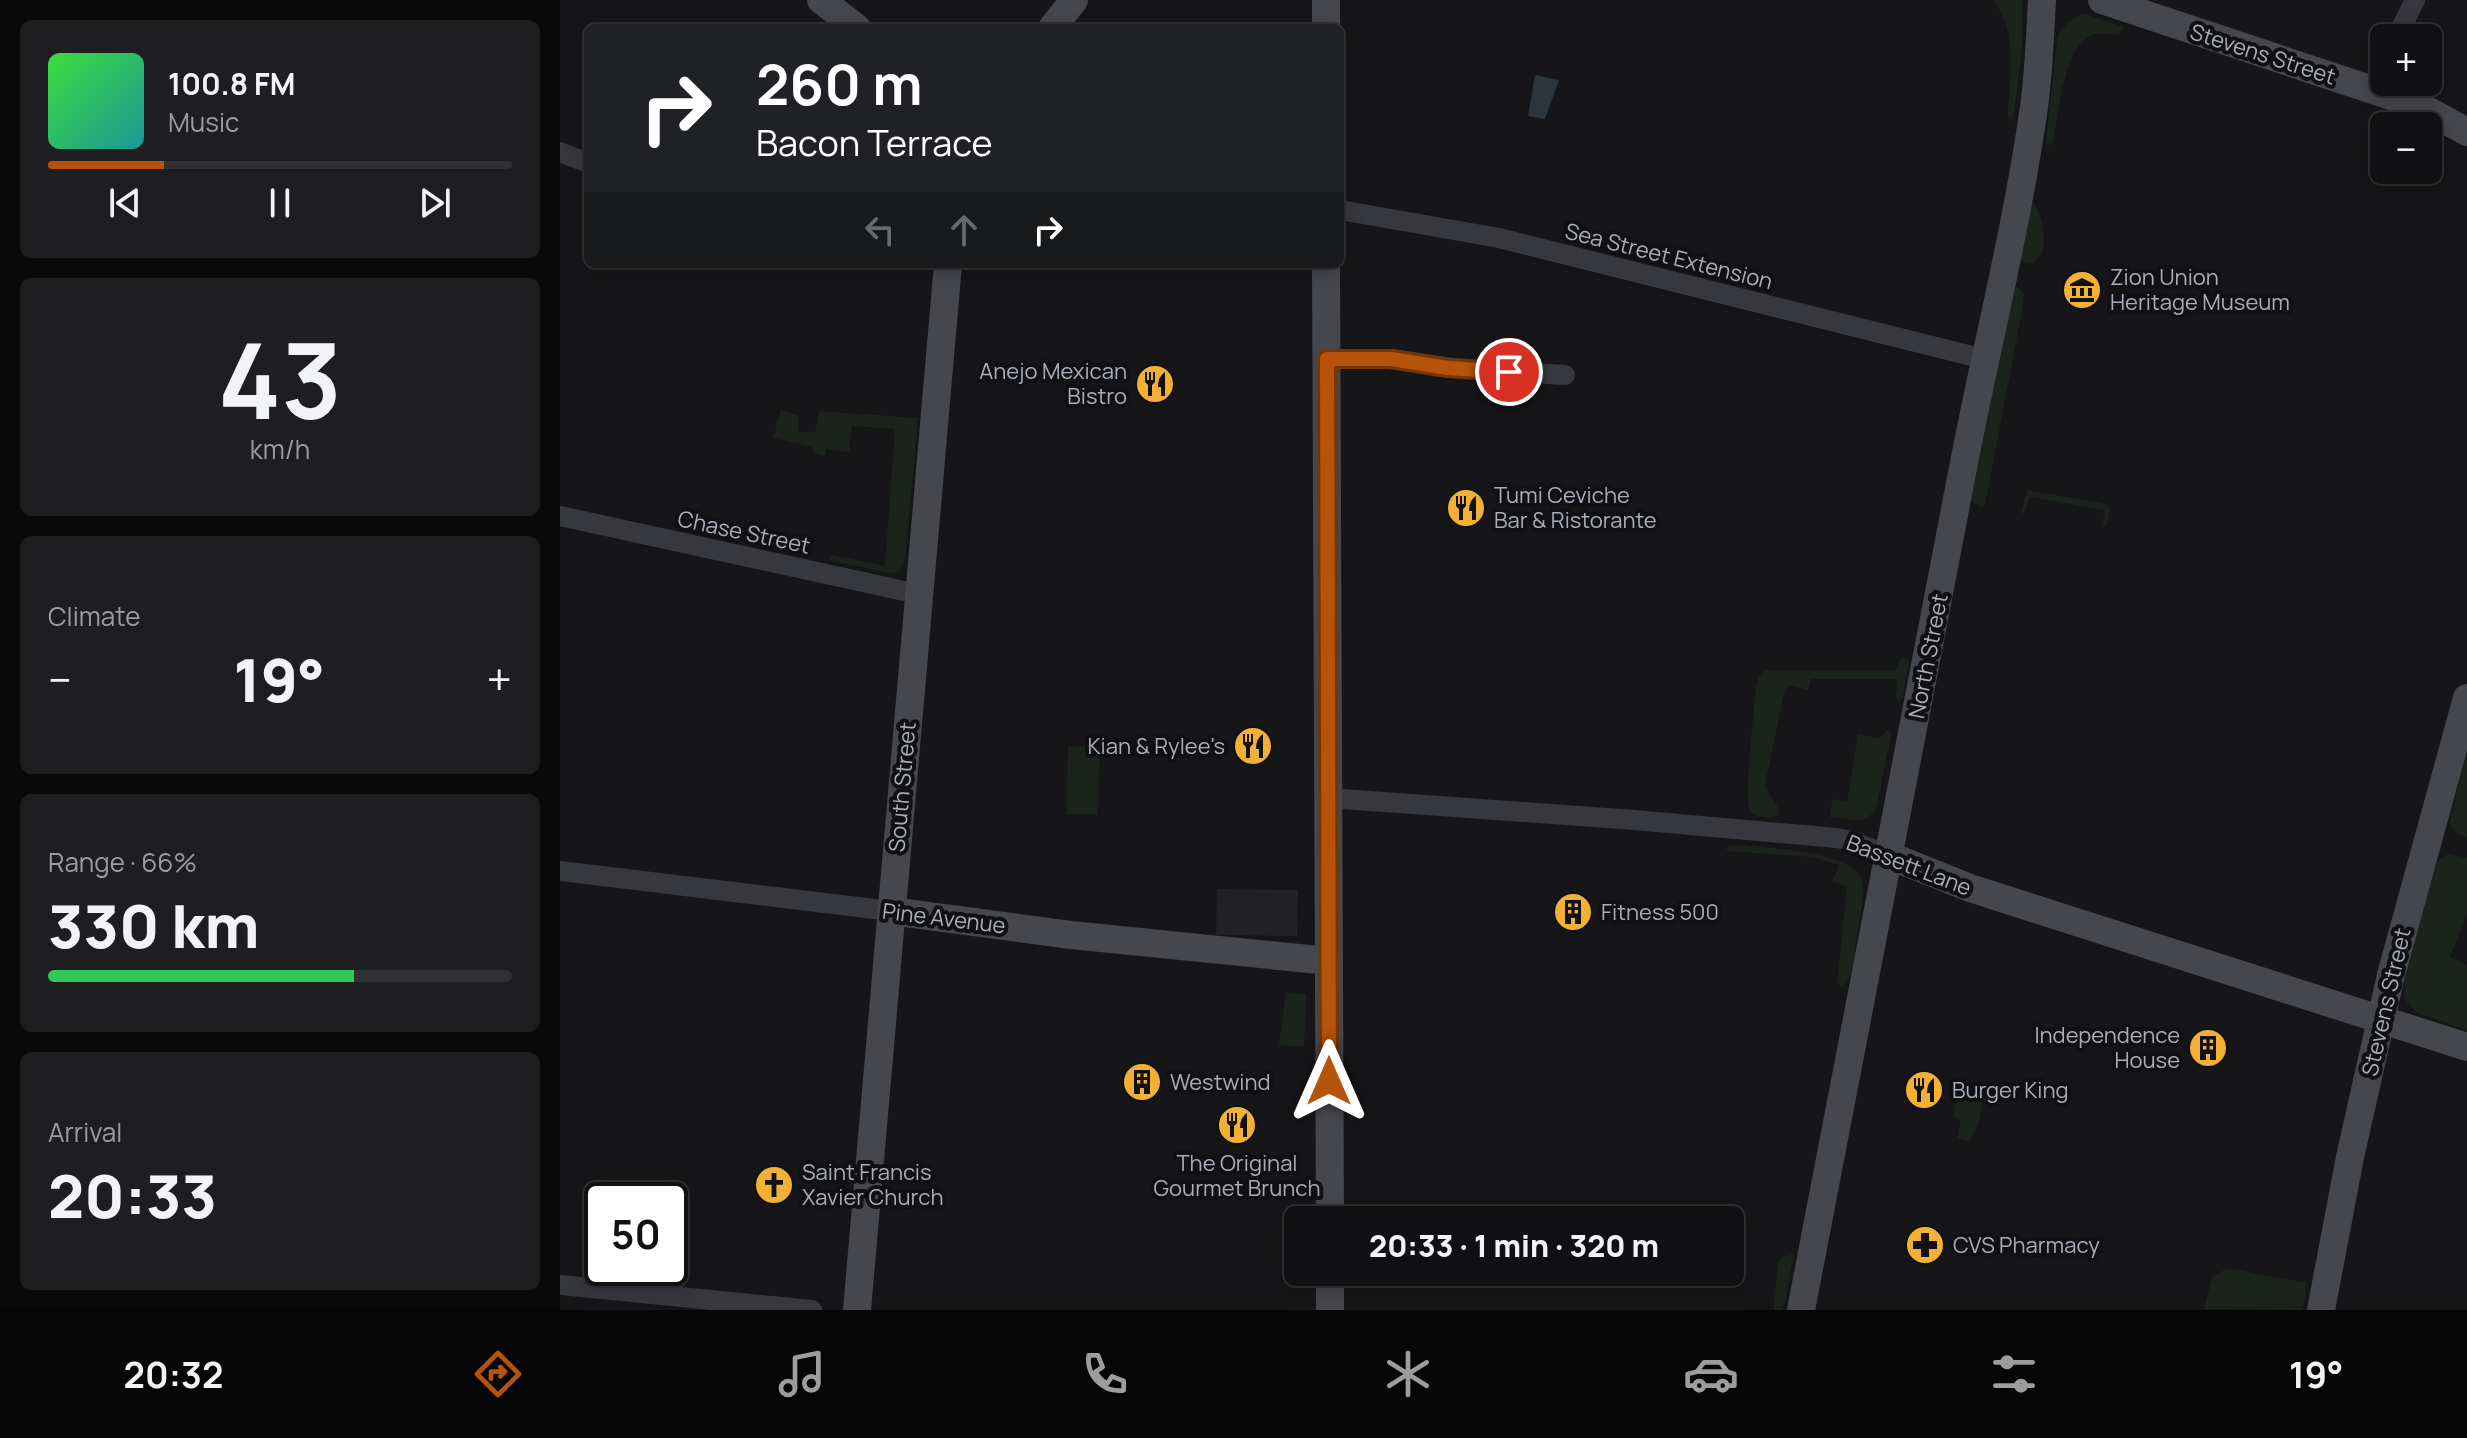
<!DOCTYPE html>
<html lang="en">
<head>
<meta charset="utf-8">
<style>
  :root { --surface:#101012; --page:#1e1e20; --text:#f1f3f6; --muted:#9c9d9f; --line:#303032; --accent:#b45309 }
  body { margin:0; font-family:Manrope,sans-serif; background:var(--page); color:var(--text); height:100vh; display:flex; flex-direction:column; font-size:30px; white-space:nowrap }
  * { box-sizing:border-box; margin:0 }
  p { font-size:26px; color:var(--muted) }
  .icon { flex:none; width:44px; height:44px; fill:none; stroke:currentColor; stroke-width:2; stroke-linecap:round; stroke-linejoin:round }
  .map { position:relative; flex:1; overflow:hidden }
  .panel { display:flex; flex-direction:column; gap:20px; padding:20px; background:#09090a; width:560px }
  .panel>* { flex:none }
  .top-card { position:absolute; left:24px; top:24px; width:760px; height:244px; border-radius:12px; box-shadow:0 4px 20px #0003,0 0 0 2px var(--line); background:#202124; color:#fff; overflow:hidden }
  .buttons { position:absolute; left:1810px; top:24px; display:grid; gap:16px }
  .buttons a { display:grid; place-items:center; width:72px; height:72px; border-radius:12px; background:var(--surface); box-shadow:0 4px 20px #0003,0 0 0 2px var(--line); font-size:40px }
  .speed { position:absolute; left:24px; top:1182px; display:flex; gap:16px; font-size:40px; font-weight:700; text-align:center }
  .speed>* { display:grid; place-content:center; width:104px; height:104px; border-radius:50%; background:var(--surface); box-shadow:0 4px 20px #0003,0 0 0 2px var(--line); line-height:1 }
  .speed .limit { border:4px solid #111; border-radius:12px; background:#fff; color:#111 }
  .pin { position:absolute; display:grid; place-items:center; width:68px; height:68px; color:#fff; margin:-34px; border:4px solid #fff; border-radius:50%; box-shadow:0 2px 8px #0007 }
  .me { position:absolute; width:88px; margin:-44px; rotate:0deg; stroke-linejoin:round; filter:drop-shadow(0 0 6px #0008) }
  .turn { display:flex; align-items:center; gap:28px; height:168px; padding:0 40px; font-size:36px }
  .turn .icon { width:104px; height:104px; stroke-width:2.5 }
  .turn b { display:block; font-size:56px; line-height:68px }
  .lanes { display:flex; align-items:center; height:76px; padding:0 40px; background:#0003; justify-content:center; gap:40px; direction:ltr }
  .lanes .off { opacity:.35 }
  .big { font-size:60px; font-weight:800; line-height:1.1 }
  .panel .tile { flex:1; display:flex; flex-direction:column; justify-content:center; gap:12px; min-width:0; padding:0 28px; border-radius:12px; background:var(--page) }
  .panel .dial { align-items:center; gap:0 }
  .dial b { font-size:104px; line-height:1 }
  .song { display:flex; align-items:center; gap:24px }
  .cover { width:96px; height:96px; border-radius:12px; background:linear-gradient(135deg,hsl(120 70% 55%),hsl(180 70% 35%)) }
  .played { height:8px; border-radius:4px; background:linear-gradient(90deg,var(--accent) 25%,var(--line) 25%) }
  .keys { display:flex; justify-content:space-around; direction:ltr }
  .heat { display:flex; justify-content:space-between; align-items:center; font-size:44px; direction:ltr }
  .charge { height:12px; border-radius:6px; background:linear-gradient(90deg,#34c759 66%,var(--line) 0) }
  .trip { position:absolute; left:724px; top:1206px; width:460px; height:80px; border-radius:12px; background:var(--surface); box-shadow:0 4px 20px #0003,0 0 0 2px var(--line); font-weight:800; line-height:80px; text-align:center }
  .dock { display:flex; height:128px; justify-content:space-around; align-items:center; background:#060607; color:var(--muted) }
  .dock .icon { width:56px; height:56px }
  .dock .selected { color:var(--accent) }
  .dock b { font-size:36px; color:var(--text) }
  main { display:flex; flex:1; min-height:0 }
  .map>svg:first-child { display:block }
  .built { fill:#222225 }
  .green { fill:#1c231d }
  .water { fill:#2c353c }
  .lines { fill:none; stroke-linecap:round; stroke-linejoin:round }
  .street { stroke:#37383d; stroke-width:20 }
  .secondary { stroke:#45474d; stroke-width:28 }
  .route-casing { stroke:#753606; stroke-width:20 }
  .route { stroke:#b45309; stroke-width:14 }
  .labels { text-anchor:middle; stroke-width:8; stroke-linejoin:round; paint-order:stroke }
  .street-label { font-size:22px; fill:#a8adb8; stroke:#111113 }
  .poi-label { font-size:22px; fill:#a8adb8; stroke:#111113; text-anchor:start }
</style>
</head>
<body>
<main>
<section class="panel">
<div class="tile">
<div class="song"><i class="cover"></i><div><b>100.8 FM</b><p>Music</p></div></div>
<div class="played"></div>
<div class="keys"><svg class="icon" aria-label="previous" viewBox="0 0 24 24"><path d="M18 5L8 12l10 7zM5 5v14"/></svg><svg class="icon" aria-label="pause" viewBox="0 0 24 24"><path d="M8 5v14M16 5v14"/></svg><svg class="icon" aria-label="next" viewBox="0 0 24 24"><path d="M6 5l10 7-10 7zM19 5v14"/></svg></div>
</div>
<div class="tile dial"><b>43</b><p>km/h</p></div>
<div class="tile"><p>Climate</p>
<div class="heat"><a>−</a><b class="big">19°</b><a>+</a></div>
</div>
<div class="tile"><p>Range · 66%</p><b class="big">330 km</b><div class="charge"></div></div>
<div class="tile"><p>Arrival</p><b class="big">20:33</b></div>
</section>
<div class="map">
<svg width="1907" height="1310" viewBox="0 0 1907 1310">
  <rect width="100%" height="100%" fill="#161618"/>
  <path class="built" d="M657,889l81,1 -1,46 -81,-1z"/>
  <g class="green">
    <path d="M1433,0h30l-1,49 -9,73 -5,-5c1,-39 11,-85 -15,-117z"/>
    <path d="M1525,14l38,13 -4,8c-11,-1 -22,-4 -31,2 -25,16 -30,78 -35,105l-3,3h-3l-1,-6 12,-104c8,-11 14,-17 27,-21z"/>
    <path d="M1473,201c10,16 21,60 -6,63l-8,-5z"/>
    <path d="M1457,287l8,7 -3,4 2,2 -39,205 -4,3 -10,-7 41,-210z"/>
    <path d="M221,410l18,6 -1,16h17l4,-21 99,7 -13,140c-2,9 -6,16 -16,15l-60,-13 3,-5 53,11 10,-137 -43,-3 -3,26 -23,-3 -1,7 -12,-4v-5l-40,-9z"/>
    <path d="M1467,490l79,14 4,5 -3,16 -4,1 1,-16 -74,-13 -6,17 -3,-2z"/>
    <path d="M1344,657l5,4 -6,36 -3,4 -3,-1 -1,-3 1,-18h-86l-3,11 -17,-5 -6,4 -20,96c3,11 15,19 14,30 -7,3 -23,4 -29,-4 -7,-10 5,-107 6,-125l3,-9 6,-7h131l3,-9z"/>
    <path d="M1328,730l3,5 -14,70c-8,22 -29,14 -48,12l4,-18 14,3 11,-68 20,4z"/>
    <path d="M508,746l32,1 -2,68 -32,-1z"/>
    <path d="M1907,753v84l-9,-2 -9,-12z"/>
    <path d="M1170,845c26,2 125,5 132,35 4,16 -3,39 -5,55 -3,15 -2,44 -16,51l-4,-3 10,-97 -15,-4 7,-17 -27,-8 -84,-6 -2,-3z"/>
    <path d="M1889,854l18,4v56l-17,43 17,8v65l-49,-17 -11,-11 -3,-7 1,-20 31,-110 5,-7z"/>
    <path d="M726,992l20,2 -2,53 -25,-2z"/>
    <path d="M1410,1088l10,4c4,13 -1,41 -12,49l-11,-3 4,-19 -8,-2 4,-18 10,2z"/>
    <path d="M1234,1254l-11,56h-9l4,-48 4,-5z"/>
    <path d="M1667,1268l80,15 -4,27 -99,-1 8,-31z"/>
  </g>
  <path class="water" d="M975,75l24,5 -14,39 -17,-3z"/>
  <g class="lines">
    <g class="street">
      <path d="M1836,38l19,-38"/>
      <path d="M0,152l28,11"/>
      <path d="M780,210l159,28 485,121"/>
      <path d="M767,359h64l62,9 112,7"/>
      <path d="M0,516l358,78"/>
      <path d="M769,798l305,22 203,18 15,3 38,15"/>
      <path d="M0,871l331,40"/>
      <path d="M0,1285l252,25"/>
    </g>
    <g class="secondary">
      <path d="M261,0l36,28"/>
      <path d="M766,0v28"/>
      <path d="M1542,0l316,105 49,27"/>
      <path d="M492,28l22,-28"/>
      <path d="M766,264l4,956"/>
      <path d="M1330,856l80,32 497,159"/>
      <path d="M331,911l180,24 258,26"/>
      <path d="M770,1272v38"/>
      <path d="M297,1310l91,-1046"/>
      <path d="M1241,1310c56,-280 109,-561 162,-842 23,-120 54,-240 71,-361 5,-36 6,-71 8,-107"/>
      <path d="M1761,1310l29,-153 41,-182 76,-277"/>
    </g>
  </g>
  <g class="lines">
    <defs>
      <path id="route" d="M769,1081l-2,-722h64l57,9 61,4"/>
    </defs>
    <use href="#route" class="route-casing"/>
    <use href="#route" class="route"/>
  </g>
  <defs>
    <symbol id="museum-disc" viewBox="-11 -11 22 22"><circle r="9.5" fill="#f2b134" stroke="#111113"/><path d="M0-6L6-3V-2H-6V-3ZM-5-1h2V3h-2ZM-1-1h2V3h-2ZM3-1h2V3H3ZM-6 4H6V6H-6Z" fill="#111"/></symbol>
    <symbol id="restaurant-disc" viewBox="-11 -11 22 22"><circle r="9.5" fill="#f2b134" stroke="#111113"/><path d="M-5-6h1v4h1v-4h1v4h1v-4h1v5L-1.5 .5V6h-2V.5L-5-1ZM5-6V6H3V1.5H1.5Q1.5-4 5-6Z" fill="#111"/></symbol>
    <symbol id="building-disc" viewBox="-11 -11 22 22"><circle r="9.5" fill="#f2b134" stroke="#111113"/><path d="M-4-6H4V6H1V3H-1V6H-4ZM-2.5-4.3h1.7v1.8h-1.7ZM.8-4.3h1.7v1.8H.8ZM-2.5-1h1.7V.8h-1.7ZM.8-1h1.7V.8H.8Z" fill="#111"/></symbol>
    <symbol id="church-disc" viewBox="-11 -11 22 22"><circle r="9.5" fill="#f2b134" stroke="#111113"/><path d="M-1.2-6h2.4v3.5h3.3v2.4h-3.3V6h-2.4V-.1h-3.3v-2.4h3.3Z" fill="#111"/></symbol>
    <symbol id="pharmacy-disc" viewBox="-11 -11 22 22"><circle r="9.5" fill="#f2b134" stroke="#111113"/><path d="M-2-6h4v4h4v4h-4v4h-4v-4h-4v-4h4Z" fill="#111"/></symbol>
  </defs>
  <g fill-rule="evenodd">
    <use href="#museum-disc" x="1500" y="268" width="44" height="44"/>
    <use href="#restaurant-disc" x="573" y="362" width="44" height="44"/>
    <use href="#restaurant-disc" x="884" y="486" width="44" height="44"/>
    <use href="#restaurant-disc" x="671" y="724" width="44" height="44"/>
    <use href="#building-disc" x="991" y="890" width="44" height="44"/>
    <use href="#building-disc" x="1626" y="1026" width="44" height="44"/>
    <use href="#building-disc" x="560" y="1060" width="44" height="44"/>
    <use href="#restaurant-disc" x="1342" y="1068" width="44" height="44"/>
    <use href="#restaurant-disc" x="655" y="1103" width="44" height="44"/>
    <use href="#church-disc" x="192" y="1163" width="44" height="44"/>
    <use href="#pharmacy-disc" x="1343" y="1223" width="44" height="44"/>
  </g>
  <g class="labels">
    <g class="street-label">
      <text transform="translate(1703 54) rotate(18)" y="8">Stevens Street</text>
      <text transform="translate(1109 256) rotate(14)" y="8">Sea Street Extension</text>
      <text transform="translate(184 532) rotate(12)" y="8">Chase Street</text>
      <text transform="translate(1368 656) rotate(-79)" y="8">North Street</text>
      <text transform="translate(342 787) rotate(-85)" y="8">South Street</text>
      <text transform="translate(1349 865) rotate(21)" y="8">Bassett Lane</text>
      <text transform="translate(384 918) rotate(7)" y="8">Pine Avenue</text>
      <text transform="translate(1826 1002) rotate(-77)" y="8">Stevens Street</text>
    </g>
    <g class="poi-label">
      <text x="1550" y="285">Zion Union<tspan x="1550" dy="25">Heritage Museum</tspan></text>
      <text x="567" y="379" text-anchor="end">Anejo Mexican<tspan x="567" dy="25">Bistro</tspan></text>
      <text x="934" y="503">Tumi Ceviche<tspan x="934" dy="25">Bar &amp; Ristorante</tspan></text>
      <text x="665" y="754" text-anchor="end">Kian &amp; Rylee's</text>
      <text x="1041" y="920">Fitness 500</text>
      <text x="1620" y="1043" text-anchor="end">Independence<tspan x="1620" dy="25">House</tspan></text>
      <text x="610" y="1090">Westwind</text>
      <text x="1392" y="1098">Burger King</text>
      <text x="677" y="1171" text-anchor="middle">The Original<tspan x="677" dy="25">Gourmet Brunch</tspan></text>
      <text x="242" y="1180">Saint Francis<tspan x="242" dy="25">Xavier Church</tspan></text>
      <text x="1393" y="1253">CVS Pharmacy</text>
    </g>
  </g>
</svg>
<div class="buttons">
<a>+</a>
<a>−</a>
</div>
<div class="speed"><div class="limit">50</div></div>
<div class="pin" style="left:949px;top:372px;background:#d93025"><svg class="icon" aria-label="arrive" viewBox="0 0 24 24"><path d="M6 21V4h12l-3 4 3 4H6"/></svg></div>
<svg class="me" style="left:769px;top:1081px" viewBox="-20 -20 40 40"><path d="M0-17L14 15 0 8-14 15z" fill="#b45309" stroke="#fff" stroke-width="4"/></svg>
<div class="trip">20:33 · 1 min · 320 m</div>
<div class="top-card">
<div class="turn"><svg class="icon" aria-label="right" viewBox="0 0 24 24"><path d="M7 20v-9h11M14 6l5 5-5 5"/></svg><div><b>260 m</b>Bacon Terrace</div></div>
<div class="lanes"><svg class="icon off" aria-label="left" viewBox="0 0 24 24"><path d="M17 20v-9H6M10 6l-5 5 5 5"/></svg><svg class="icon off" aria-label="ahead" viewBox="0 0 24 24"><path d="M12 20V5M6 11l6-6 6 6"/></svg><svg class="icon" aria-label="right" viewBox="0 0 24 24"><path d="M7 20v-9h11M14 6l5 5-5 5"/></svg></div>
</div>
</div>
</main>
<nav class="dock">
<b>20:32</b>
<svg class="icon selected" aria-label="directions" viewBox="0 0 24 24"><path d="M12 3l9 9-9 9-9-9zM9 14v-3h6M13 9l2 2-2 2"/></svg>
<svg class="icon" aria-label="music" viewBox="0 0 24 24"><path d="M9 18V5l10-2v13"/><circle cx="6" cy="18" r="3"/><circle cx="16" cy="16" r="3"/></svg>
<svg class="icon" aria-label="phone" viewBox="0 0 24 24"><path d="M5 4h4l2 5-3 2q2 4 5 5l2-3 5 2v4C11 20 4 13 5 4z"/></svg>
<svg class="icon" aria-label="climate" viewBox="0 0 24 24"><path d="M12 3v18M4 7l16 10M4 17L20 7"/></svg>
<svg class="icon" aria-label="car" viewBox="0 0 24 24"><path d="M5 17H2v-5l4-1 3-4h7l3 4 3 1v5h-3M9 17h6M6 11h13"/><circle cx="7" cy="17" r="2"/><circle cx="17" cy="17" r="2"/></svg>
<svg class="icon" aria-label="filters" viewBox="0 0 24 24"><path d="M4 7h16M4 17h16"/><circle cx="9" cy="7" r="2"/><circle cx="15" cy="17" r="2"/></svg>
<b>19°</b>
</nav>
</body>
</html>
